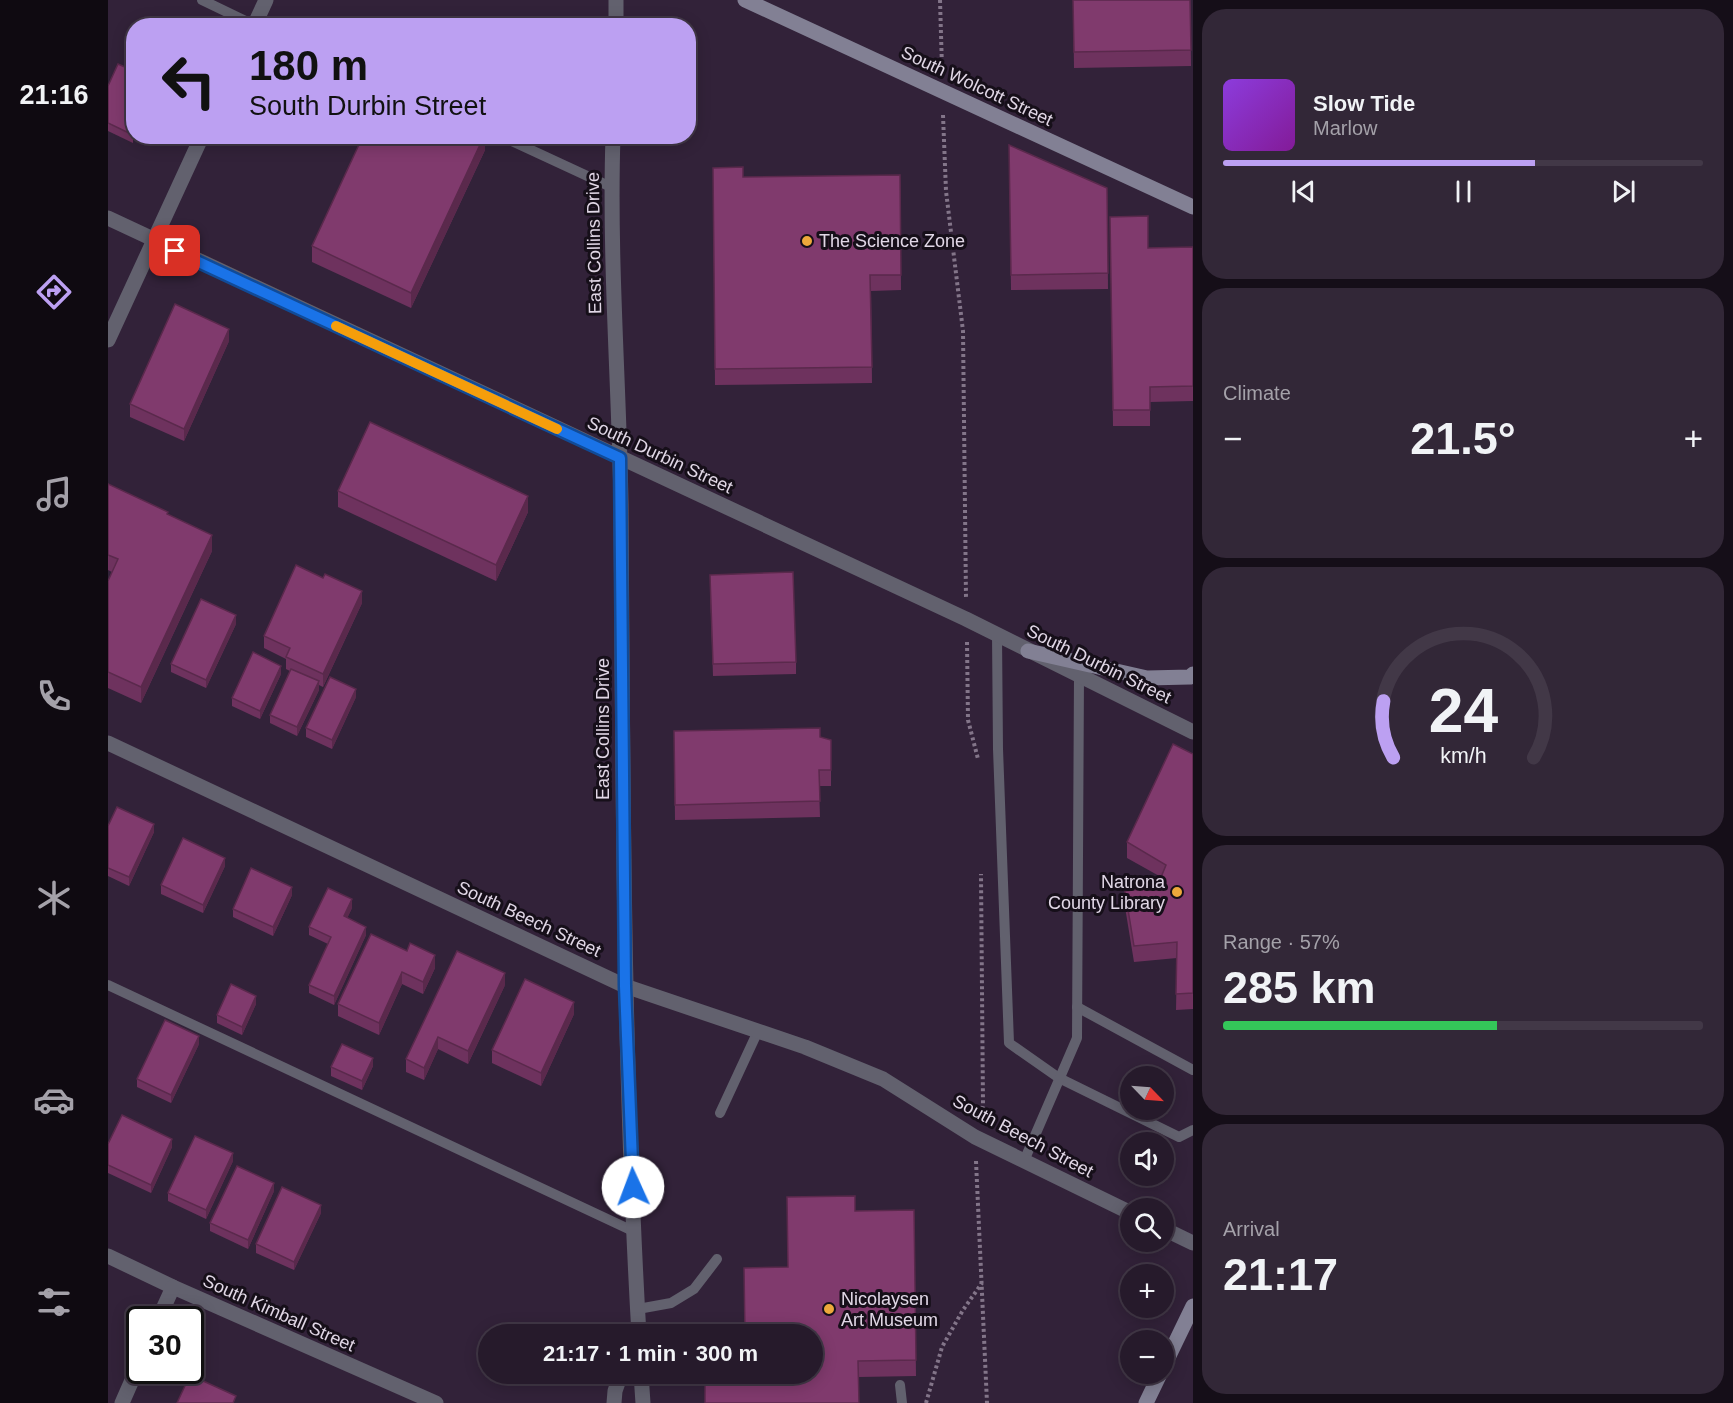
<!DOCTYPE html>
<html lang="en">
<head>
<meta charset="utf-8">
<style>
  :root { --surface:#261a2b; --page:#322737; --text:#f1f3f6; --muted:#a4a1a9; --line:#423847; --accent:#bca0f2 }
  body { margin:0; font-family:Helvetica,sans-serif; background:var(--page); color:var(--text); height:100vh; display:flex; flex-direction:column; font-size:22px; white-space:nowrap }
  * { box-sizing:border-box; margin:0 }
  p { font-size:20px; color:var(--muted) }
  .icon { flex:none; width:33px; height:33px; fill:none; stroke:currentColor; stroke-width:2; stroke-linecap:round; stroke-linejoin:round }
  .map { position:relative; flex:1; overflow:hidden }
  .drawer { display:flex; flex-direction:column; gap:9px; padding:9px; background:#150e18; width:540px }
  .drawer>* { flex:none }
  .hud { position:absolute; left:18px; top:18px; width:570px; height:126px; border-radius:24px; box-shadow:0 3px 15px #0003,0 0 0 2px var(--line); background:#bca0f2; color:#111; overflow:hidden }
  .needle { width:39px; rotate:115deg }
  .buttons { position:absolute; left:1012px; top:1066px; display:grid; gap:12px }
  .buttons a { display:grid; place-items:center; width:54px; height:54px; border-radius:50%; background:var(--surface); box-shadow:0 3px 15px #0003,0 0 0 2px var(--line); font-size:30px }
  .speed { position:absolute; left:18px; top:1306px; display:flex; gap:12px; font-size:30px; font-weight:700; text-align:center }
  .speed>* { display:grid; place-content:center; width:78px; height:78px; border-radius:50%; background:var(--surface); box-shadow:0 3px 15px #0003,0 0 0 2px var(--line); line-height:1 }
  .speed .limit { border:3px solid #111; border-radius:9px; background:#fff; color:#111 }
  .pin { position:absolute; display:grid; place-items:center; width:51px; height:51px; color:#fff; margin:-26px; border-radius:12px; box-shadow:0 3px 9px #0006 }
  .me { position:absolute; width:66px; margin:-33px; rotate:358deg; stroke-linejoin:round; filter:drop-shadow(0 0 4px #0008) }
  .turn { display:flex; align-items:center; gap:21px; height:126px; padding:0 24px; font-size:27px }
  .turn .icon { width:78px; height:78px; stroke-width:2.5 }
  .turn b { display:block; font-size:42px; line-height:51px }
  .big { font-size:45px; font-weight:600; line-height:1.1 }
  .drawer .card { flex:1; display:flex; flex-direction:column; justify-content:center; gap:9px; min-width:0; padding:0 21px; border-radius:24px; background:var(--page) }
  .drawer .dial { align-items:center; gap:0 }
  .dial svg { height:156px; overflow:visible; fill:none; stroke:var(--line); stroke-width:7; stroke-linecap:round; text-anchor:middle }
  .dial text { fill:var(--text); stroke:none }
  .song { display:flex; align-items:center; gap:18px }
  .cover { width:72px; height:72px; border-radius:9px; background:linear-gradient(135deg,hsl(270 70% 55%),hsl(290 70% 35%)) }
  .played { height:6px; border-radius:3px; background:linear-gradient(90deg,var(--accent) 65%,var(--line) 65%) }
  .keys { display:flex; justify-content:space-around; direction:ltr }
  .heat { display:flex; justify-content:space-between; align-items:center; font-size:33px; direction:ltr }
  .charge { height:9px; border-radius:4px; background:linear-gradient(90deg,#34c759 57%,var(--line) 0) }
  .trip { position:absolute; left:370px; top:1324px; width:345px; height:60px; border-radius:30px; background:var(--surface); box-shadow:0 3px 15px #0003,0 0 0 2px var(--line); font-weight:600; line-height:60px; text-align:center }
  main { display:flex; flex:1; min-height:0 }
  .tabs { display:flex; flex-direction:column; width:108px; justify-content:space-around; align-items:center; background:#0f0a11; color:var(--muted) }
  .tabs .icon { width:42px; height:42px }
  .tabs .on { color:var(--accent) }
  .tabs b { font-size:27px; color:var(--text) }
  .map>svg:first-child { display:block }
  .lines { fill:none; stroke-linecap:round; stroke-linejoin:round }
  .path { stroke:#837589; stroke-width:4; stroke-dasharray:3 3; stroke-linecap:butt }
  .lane { stroke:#62616e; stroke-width:10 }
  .street { stroke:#62616e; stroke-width:15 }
  .secondary { stroke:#828094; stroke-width:15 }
  .wall { fill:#6e325e }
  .shaded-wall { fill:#5a294c }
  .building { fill:#803a6d; stroke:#5a294c; stroke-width:1.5 }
  .route-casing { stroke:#114b97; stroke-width:15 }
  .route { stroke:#1a73e8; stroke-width:10 }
  .slow { stroke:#f59e0b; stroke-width:10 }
  .poi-dot { fill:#eda83b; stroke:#160f19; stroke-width:2 }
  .labels { text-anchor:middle; stroke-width:6; stroke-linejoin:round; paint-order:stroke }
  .street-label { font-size:18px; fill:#e1d7e6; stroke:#160f19 }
  .poi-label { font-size:18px; fill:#e1d7e6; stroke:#160f19; text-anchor:start }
</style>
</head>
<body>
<main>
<nav class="tabs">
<b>21:16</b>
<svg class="icon on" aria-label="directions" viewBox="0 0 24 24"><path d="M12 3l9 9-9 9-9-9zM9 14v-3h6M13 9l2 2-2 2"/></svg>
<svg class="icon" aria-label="music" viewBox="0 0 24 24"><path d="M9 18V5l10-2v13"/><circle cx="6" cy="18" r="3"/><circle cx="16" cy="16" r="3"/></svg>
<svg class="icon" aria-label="phone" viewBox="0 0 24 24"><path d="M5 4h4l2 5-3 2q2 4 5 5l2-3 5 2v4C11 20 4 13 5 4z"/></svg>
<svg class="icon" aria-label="climate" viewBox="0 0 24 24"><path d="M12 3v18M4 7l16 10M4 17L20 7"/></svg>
<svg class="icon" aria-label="car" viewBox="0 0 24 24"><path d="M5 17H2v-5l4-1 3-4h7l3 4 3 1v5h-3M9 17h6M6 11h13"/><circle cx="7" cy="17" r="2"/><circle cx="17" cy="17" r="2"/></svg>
<svg class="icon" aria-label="filters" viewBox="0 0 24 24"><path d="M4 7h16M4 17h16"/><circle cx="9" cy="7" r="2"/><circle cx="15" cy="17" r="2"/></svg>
</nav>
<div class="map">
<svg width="1085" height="1403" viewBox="0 0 1085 1403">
  <rect width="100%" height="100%" fill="#322239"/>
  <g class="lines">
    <g class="path">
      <path d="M832,0l2,68"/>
      <path d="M835,115l3,76 17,140 3,267"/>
      <path d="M859,642l1,78 10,39"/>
      <path d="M873,1115l2,-10 -2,-231"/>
      <path d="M868,1161l11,242"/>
      <path d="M818,1403l16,-56 21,-37 19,-27"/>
    </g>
    <g class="lane">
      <path d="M94,0l54,26"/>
      <path d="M393,136l110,51"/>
      <path d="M889,635l1,114 11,294 50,35 120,59 14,-7"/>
      <path d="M0,985l527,247"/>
      <path d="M969,1007l116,63"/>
      <path d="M612,1113l38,-82"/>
      <path d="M916,1161l53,-123 2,-362"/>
      <path d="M530,1309l33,-6 23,-14 23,-30"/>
      <path d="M792,1385l2,18"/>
    </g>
    <g class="street">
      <path d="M146,26l12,-26"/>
      <path d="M508,26v-26"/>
      <path d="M505,136c-4,123 6,245 8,368 2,277 2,554 18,831"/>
      <path d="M0,218l858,401 227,113"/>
      <path d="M0,340l94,-204"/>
      <path d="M0,743l517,243 180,61 78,32 92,58 156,76"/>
      <path d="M1056,1229l29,14"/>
      <path d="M0,1256l65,31 263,116"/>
      <path d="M50,1320l15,-33"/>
      <path d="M533,1374l2,29"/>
      <path d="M14,1403l18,-41"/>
      <path d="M506,1403l1,-12 6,-17"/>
    </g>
    <g class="secondary">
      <path d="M637,0l448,207"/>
      <path d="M920,651l119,27 43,-1 3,-3"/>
      <path d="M1056,1366l29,-60"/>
      <path d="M1038,1403l14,-29"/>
    </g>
  </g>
  <g class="wall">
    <path d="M965,0h117l1,66 -117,2z"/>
    <path d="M26,71l-1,72 -25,-12v-45z"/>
    <path d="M377,136v14l-74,158 -99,-46v-16z"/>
    <path d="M901,145l98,43 1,101 -97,1z"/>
    <path d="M605,168l30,9 157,-2 1,115 -30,1 1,92 -157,2z"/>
    <path d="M1002,217l38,31 45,-1v154l-43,1v24h-37z"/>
    <path d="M121,341l-45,100 -54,-24v-13z"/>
    <path d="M0,484l60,31 44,36 -71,152 -33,-15v-107l4,-9 -4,-2z"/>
    <path d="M230,491l190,21 -32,69 -158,-74z"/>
    <path d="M602,587l86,75v12l-83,2z"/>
    <path d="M254,603l-39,84 -4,-2v5l-22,46 -27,-13v-8l20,-44 -4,-2v-10l-22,-11v-12z"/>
    <path d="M128,624l-30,64 -35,-16v-8z"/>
    <path d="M173,674l-21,45 -28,-13v-8z"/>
    <path d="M248,697l-24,52 -26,-12v-9z"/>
    <path d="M566,731l146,6 11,3v46h-12l1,31 -145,3z"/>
    <path d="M1085,754v255l-17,1 1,-52 -43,4 -9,-55v-16l32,-4 4,-10 -34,-19v-16z"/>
    <path d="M0,826l46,6 -25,54 -21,-10z"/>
    <path d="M117,866l-22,47 -42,-19v-9z"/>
    <path d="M184,895l-19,41 -40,-19v-8z"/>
    <path d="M244,908l-5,10 19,17 -32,70 -25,-12v-8l19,-41 -19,-9v-8z"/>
    <path d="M263,934l64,34 -12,26 -21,-10 -23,51 -41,-19v-12z"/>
    <path d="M397,985l-37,79 -30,-15 -14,31 -18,-8v-13z"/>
    <path d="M148,1004l-14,31 -25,-12v-8z"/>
    <path d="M466,1014l-33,72 -49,-23v-13z"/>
    <path d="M91,1044l-28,59 -34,-16v-8z"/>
    <path d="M265,1066l-11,24 -31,-14v-9z"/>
    <path d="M0,1144l64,3 -21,46 -43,-20z"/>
    <path d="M125,1161l-27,58 -38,-18v-8z"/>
    <path d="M166,1191l-26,58 -38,-18v-8z"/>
    <path d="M806,1210l2,166 -57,1 -46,-3 -26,-107 68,-56z"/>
    <path d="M213,1213l-27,57 -38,-17v-9z"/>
  </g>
  <g class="shaded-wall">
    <path d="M376,136h1v14l-74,158v-15z"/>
    <path d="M121,329v12l-45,100v-12z"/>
    <path d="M420,496v16l-32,69v-16z"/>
    <path d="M104,535v16l-71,152v-16z"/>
    <path d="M254,591v12l-39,84v-13z"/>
    <path d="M128,615v9l-30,64v-8z"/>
    <path d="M173,666v8l-21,45v-8z"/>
    <path d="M211,681v9l-22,46v-9z"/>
    <path d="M248,689v8l-24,52v-9z"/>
    <path d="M46,824v8l-25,54v-9z"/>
    <path d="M117,858v8l-22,47v-8z"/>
    <path d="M184,887v8l-19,41v-9z"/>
    <path d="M244,899v9l-8,17v-9z"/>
    <path d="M258,927v8l-32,70v-9z"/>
    <path d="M327,955v13l-12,26v-12z"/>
    <path d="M294,972v12l-23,51v-12z"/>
    <path d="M397,973v12l-37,79v-13z"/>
    <path d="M148,996v8l-14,31v-8z"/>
    <path d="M466,1002v12l-33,72v-13z"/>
    <path d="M91,1036v8l-28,59v-8z"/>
    <path d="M330,1037v12l-14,31v-12z"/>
    <path d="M265,1058v8l-11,24v-9z"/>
    <path d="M64,1139v8l-21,46v-8z"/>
    <path d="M125,1153v8l-27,58v-9z"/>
    <path d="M166,1183v8l-26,58v-9z"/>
    <path d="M213,1205v8l-27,57v-8z"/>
  </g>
  <g class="building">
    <path d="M965,0h117l1,50 -117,2z"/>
    <path d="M10,64l16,7 -1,64 -25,-12v-37z"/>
    <path d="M255,136h121l-73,157 -99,-47z"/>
    <path d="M901,145l98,43 1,85 -97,2z"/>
    <path d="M635,167v10l157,-2 1,100h-31l2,92 -157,2 -2,-201z"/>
    <path d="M1040,216v32l45,-1v139l-43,1v23h-37l-3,-193z"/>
    <path d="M67,304l54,25 -45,100 -54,-25z"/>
    <path d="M262,422l158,74 -32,69 -158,-74z"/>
    <path d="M0,484l60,28 -1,2 45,21 -71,152 -33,-15v-91l10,-22 -10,-4z"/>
    <path d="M188,565l27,13 2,-4 37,17 -39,83 -37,-17 4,-9 -26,-12z"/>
    <path d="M685,572l3,90 -83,2 -3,-89z"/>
    <path d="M93,599l35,16 -30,65 -35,-16z"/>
    <path d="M145,652l28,14 -21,45 -28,-13z"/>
    <path d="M183,669l28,12 -22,46 -27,-12z"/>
    <path d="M222,677l26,12 -24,51 -26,-12z"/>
    <path d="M712,728v9l11,3v30h-12l1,31 -145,4 -1,-74z"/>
    <path d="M1065,744l20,10v239l-17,1 1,-52 -43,4 -9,-55 32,-4 9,-22 -39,-23z"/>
    <path d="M9,807l37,17 -25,53 -21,-9v-42z"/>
    <path d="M75,838l42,20 -22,47 -42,-20z"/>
    <path d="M143,868l41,19 -19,40 -40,-18z"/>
    <path d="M220,888l24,11 -8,17 22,11 -32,69 -25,-11 22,-48 -22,-10z"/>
    <path d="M263,934l36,17 3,-8 25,12 -12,27 -21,-10 -23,51 -41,-19z"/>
    <path d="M349,951l48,22 -37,78 -30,-14 -14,31 -18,-9z"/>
    <path d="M417,979l49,23 -33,71 -49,-23z"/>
    <path d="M123,984l25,12 -14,31 -25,-12z"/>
    <path d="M57,1020l34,16 -28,59 -34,-16z"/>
    <path d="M234,1044l31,14 -11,23 -31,-14z"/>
    <path d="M14,1115l50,24 -21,46 -43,-20v-21z"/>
    <path d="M87,1136l38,17 -27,57 -38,-17z"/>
    <path d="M129,1166l37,17 -26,57 -38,-17z"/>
    <path d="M174,1187l39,18 -27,57 -38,-18z"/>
    <path d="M747,1196v15l59,-1 2,150 -58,1 1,42h-154v-29h108v-39h-68l-1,-67 44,-1 -1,-70z"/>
    <path d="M82,1375l46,21 -3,7h-56z"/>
  </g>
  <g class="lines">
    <defs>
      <path id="route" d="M67,251l445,207 5,528 8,201"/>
    </defs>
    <use href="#route" class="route-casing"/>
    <use href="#route" class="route"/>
    <path class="slow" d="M228,326l221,103"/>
  </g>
  <g class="poi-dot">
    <circle cx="699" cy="241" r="6"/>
    <circle cx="1069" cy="892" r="6"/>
    <circle cx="721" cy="1309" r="6"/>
  </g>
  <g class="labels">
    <g class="street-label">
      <text transform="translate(869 86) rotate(25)" y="6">South Wolcott Street</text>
      <text transform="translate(486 243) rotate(-91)" y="6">East Collins Drive</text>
      <text transform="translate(552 455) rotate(25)" y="6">South Durbin Street</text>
      <text transform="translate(991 664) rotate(26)" y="6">South Durbin Street</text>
      <text transform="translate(495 729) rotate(-90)" y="6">East Collins Drive</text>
      <text transform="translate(421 919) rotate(25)" y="6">South Beech Street</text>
      <text transform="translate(915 1136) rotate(28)" y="6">South Beech Street</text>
      <text transform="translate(171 1313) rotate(24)" y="6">South Kimball Street</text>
    </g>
    <g class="poi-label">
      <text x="711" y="247">The Science Zone</text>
      <text x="1057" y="888" text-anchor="end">Natrona<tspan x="1057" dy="21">County Library</tspan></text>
      <text x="733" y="1305">Nicolaysen<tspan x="733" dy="21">Art Museum</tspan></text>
    </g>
  </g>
</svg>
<div class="buttons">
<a><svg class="needle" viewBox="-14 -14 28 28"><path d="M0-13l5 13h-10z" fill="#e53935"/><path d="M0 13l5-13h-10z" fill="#a4a1a9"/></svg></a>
<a><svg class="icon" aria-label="sound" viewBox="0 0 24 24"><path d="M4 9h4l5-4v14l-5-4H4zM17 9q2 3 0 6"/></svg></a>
<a><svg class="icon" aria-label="search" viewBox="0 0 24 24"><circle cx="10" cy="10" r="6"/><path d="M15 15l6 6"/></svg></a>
<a>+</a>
<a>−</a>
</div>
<div class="speed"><div class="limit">30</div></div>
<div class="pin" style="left:67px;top:251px;background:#d93025"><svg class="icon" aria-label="arrive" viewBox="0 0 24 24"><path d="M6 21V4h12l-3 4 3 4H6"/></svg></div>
<svg class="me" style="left:525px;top:1187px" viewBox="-20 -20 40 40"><circle r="19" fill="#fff"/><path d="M0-13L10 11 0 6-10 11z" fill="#1a73e8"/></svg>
<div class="trip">21:17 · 1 min · 300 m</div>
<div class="hud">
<div class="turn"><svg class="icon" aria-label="left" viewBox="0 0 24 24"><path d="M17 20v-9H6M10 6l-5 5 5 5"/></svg><div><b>180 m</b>South Durbin Street</div></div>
</div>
</div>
<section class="drawer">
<div class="card">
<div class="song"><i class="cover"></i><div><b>Slow Tide</b><p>Marlow</p></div></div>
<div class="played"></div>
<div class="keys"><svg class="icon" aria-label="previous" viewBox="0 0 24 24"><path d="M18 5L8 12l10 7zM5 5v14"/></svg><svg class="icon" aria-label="pause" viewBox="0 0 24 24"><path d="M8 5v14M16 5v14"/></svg><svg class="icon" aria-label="next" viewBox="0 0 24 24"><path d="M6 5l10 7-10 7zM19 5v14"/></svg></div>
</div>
<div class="card"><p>Climate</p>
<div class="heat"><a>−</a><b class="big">21.5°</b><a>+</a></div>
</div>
<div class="card dial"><svg viewBox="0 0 100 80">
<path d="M14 69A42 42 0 1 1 86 69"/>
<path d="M14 69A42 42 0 0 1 9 40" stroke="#bca0f2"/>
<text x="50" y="56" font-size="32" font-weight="700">24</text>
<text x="50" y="72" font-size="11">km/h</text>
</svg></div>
<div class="card"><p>Range · 57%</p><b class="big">285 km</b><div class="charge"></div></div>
<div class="card"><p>Arrival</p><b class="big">21:17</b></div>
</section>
</main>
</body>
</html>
